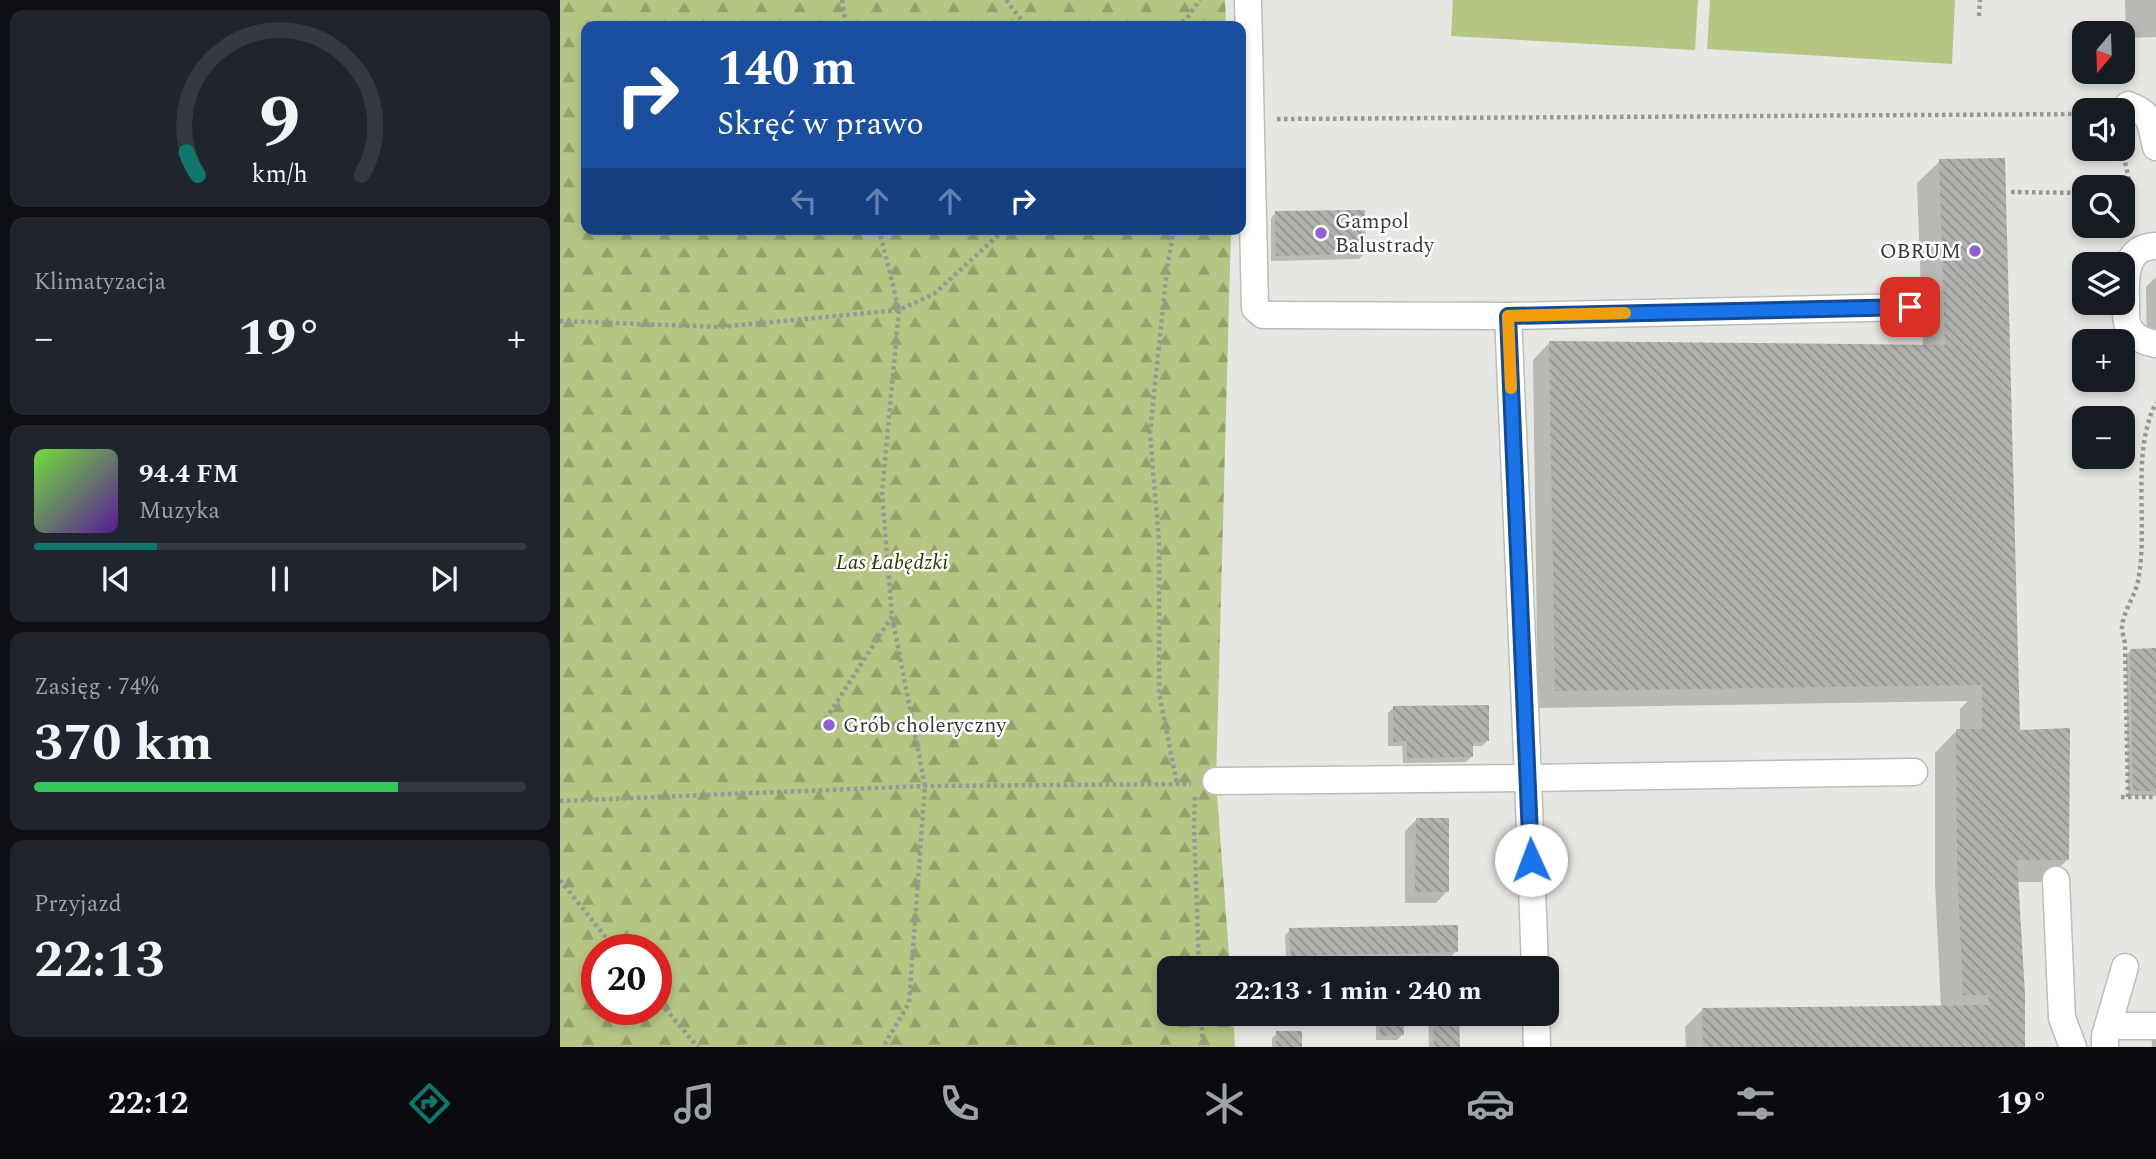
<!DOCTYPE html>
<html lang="pl">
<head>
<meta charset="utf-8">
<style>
  :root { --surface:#171b24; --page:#20242c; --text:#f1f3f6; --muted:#9ea1a6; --line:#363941; --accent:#0f766e }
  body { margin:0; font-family:Spectral,serif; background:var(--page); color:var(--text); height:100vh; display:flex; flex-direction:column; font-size:26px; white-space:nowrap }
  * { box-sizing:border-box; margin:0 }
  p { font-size:23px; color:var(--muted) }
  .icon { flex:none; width:38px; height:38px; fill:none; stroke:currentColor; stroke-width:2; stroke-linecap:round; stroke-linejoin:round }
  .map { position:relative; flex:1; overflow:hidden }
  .drawer { display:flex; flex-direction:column; gap:10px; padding:10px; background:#0d0f14; width:560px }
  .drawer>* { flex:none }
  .hud { position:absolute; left:21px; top:21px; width:665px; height:214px; border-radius:14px; box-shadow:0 4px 10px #0003; background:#1a4fa0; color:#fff; overflow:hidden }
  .needle { width:46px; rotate:199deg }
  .fabs { position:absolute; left:1512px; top:21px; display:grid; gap:14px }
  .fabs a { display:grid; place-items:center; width:63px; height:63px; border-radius:14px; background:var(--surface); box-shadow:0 4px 10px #0003; font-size:35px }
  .speed { position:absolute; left:21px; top:934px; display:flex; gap:14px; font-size:35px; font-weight:700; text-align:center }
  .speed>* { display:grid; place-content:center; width:91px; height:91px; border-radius:50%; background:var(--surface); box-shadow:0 4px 10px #0003; line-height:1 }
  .speed .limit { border:10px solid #d22; background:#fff; color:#111 }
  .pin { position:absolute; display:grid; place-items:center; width:60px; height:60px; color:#fff; margin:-30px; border-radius:14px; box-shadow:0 4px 10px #0006 }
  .me { position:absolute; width:77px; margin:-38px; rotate:358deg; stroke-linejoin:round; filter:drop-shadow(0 0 5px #0008) }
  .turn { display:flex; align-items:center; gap:24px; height:147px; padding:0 21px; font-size:32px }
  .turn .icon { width:91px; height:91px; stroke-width:2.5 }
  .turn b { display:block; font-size:49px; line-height:60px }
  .lanes { display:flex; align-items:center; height:66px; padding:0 21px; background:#0003; justify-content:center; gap:35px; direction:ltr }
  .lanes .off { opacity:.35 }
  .big { font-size:52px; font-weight:700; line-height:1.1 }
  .drawer .widget { flex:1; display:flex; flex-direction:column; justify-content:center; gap:10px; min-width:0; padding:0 24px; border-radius:14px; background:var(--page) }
  .drawer .dial { align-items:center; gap:0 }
  .dial svg { height:182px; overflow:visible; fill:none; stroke:var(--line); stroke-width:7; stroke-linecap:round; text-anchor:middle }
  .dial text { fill:var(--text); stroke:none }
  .song { display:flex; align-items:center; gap:21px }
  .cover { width:84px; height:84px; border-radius:10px; background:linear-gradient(135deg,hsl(100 70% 55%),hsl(270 70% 35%)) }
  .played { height:7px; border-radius:4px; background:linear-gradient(90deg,var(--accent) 25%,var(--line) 25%) }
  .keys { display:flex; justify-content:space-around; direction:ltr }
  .heat { display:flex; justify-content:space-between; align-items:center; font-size:38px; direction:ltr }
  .charge { height:10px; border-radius:5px; background:linear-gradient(90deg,#34c759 74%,var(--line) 0) }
  .trip { position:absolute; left:597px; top:956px; width:402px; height:70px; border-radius:14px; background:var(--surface); box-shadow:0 4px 10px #0003; font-weight:700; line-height:70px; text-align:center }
  .dock { display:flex; height:112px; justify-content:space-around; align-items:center; background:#090b0e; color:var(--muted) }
  .dock .icon { width:49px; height:49px }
  .dock .active { color:var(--accent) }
  .dock b { font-size:32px; color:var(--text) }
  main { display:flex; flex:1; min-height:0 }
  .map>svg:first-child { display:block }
  .forest { fill:url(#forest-firs); fill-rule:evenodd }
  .garden { fill:#b5c584 }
  .shadow { fill:#0003 }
  .building { fill:url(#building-back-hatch) }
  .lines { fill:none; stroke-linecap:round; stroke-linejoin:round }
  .minor-casing { stroke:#bcbdba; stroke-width:29 }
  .path { stroke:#979895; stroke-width:4.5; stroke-dasharray:3.5 3.5; stroke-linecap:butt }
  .minor { stroke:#fff; stroke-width:26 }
  .route-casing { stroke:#114b97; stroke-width:18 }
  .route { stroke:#1a73e8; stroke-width:12 }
  .slow { stroke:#f59e0b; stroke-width:12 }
  .poi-dot { fill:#8f5fd8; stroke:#fff; stroke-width:2.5 }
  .labels { text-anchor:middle; stroke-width:5; stroke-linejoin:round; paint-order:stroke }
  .poi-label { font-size:21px; fill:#3a3a39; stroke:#fff; text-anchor:start }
  .park-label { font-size:21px; font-style:italic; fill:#2b3400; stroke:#fff }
</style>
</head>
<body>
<main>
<section class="drawer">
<div class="widget dial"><svg viewBox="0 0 100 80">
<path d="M14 69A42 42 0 1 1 86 69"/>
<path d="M14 69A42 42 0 0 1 9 59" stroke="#0f766e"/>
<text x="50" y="56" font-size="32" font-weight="700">9</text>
<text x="50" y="72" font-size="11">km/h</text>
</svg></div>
<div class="widget"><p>Klimatyzacja</p>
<div class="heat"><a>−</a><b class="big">19°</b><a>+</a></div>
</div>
<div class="widget">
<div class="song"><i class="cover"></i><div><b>94.4 FM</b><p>Muzyka</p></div></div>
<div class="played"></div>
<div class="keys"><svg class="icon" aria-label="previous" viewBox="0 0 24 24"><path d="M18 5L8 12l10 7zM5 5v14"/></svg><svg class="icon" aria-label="pause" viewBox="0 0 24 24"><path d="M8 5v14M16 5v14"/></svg><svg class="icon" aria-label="next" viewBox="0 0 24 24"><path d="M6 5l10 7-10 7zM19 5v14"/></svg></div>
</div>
<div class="widget"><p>Zasięg · 74%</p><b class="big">370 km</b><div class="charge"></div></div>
<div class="widget"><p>Przyjazd</p><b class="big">22:13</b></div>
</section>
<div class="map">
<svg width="1596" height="1047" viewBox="0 0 1596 1047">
  <defs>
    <pattern id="forest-firs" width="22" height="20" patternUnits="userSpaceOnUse" patternTransform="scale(1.75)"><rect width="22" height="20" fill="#b5c584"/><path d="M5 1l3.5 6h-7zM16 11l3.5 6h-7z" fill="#94a16d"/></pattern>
    <pattern id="building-back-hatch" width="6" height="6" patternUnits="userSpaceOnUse" patternTransform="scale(1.75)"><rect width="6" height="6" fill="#b1b2ae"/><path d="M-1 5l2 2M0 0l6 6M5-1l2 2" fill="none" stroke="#91928f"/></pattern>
  </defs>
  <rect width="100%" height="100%" fill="#e6e7e3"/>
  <path class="forest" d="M0,0h665l1,26h-640v203h645l-15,552 14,187h-61v45h64l2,34h-675zM37,950h59v60h-59z"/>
  <g class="garden">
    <path d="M893,0h245l-3,50 -244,-14z"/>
    <path d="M1150,0h245l-3,64 -245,-15z"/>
  </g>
  <g class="shadow">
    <path d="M1565,0h31v37l-30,1z"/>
    <path d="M1380,161l78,571 49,128 -22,22h-28l6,165h-337l-1,-20 17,-17 239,-3 -6,-123v-131l22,-23h3v-21l8,-8 -430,7 -5,-348 17,-18 373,5 -6,-164z"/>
    <path d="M716,212l88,42 -5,5 -88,2v-43z"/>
    <path d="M1596,277v73h-9l-1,-63z"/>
    <path d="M1571,650h25v146h-28l-2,-140z"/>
    <path d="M833,708l94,33 -5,5h-11v11l-5,5 -63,1 -1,-17h-14v-33z"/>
    <path d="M856,820l31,71 -11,12h-31v-72z"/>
    <path d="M730,930l166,21 -5,6 -165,3 -1,-25z"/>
    <path d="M868,1013h29l1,34h-29z"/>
    <path d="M1596,1014v33h-4l-1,-29z"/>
    <path d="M821,1016l21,19 -5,5h-21v-19z"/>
    <path d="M717,1033l24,14h-29v-9z"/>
  </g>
  <g class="building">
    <path d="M1445,158l15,572 50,-2 -1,132h-52l8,134v53h-322l-1,-39 287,-3 -1,-10h-25l-6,-134 -1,-132h26v-44l-427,6 -6,-350 396,4 -6,-186z"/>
    <path d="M805,210l1,44 -90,2 -1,-45z"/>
    <path d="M1596,648v143h-23l-3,-142z"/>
    <path d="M929,705v36l-16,1v15l-66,1v-17l-14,1v-36z"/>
    <path d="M856,818h33v74h-34z"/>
    <path d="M898,925v27l-167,4 -2,-28z"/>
    <path d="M843,1013l1,22 -24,1v-22z"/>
    <path d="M873,1013h26l1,34h-26z"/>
    <rect x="716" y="1031" width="26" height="16"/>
  </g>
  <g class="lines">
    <defs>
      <g id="minor">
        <path d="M688,0l7,308 8,7 245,1 402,-9"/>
        <path d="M1568,105c25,9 22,18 28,42"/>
        <path d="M1596,246c-31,0 -31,31 -30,54 0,9 -1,20 3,28 6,11 17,14 27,16"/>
        <path d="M656,781l312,-3 -20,-462"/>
        <path d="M1496,880l6,138 11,29"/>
        <path d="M975,968l-7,-190 386,-6"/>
        <path d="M976,1013l1,34"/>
        <path d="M1548,1026h48"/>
        <path d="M1545,1047v-11l20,-69"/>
      </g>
    </defs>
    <use href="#minor" class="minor-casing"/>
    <g class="path">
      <path d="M282,0l4,26"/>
      <path d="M446,0l20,26"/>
      <path d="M1419,16l1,-16"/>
      <path d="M616,26l10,-7 14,-19"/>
      <path d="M717,119l807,-5"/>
      <path d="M1562,149l10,44h-9"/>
      <path d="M1451,192l73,1"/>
      <path d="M319,229l20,81 -17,183 10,123 33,170 -16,217 -26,44"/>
      <path d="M614,229l-7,39 -17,165 9,109v151l18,91"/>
      <path d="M0,321l160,6 179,-17 35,-16 71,-65"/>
      <path d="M332,616l-68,106 3,5 87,-4"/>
      <path d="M635,797l-1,27 5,144"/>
      <path d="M1561,797h35"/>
      <path d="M1568,797l-3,-154c-1,-4 -3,-11 -3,-16 1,-15 13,-31 16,-46 11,-56 -8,-127 18,-178"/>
      <path d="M0,801l365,-15 266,-2"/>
      <path d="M0,880l56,70"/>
      <path d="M96,998l42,49"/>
      <path d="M641,1013l2,34"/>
    </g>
    <use href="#minor" class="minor"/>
  </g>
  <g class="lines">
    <defs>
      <path id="route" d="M971,860l-23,-544 402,-9"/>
    </defs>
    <use href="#route" class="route-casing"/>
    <use href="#route" class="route"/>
    <path class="slow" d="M951,388l-3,-72 117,-3"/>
  </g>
  <g class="poi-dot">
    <circle cx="761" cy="233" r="7"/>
    <circle cx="1415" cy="251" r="7"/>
    <circle cx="269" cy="725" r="7"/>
  </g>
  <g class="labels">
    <g class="poi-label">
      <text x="775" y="228">Gampol<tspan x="775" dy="24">Balustrady</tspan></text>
      <text x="1401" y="258" text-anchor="end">OBRUM</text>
      <text x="283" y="732">Grób choleryczny</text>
    </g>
    <g class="park-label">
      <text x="332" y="569">Las Łabędzki</text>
    </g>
  </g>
</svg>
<div class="fabs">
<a><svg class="needle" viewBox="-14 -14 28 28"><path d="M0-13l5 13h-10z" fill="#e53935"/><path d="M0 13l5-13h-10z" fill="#9ea1a6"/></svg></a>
<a><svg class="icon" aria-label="sound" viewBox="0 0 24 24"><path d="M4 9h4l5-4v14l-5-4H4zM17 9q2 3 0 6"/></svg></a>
<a><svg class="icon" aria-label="search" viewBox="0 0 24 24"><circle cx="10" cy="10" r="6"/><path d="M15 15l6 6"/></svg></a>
<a><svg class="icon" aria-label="layers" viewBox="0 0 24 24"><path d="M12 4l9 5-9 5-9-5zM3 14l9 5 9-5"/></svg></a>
<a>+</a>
<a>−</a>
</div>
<div class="speed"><div class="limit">20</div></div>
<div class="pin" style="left:1350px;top:307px;background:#d93025"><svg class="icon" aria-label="arrive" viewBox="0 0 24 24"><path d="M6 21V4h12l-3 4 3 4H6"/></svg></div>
<svg class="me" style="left:971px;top:860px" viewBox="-20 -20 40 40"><circle r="19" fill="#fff"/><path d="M0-13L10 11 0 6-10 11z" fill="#1a73e8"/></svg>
<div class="trip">22:13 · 1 min · 240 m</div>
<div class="hud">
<div class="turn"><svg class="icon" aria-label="right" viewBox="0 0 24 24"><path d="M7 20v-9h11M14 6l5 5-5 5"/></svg><div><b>140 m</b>Skręć w prawo</div></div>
<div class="lanes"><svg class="icon off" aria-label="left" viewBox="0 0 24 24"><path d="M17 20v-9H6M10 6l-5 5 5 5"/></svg><svg class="icon off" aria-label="ahead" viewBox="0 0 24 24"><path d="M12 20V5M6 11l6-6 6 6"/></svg><svg class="icon off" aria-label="ahead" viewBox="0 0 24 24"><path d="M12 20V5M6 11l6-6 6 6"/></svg><svg class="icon" aria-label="right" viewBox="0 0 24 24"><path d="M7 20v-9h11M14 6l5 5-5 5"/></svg></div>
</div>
</div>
</main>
<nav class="dock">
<b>22:12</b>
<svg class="icon active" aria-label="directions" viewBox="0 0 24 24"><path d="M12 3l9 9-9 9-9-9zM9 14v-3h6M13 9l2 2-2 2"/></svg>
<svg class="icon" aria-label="music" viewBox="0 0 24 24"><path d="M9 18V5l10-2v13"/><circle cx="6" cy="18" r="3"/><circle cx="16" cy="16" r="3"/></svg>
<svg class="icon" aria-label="phone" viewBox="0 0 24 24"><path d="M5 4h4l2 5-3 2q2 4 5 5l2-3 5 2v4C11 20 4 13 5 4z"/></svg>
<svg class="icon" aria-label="climate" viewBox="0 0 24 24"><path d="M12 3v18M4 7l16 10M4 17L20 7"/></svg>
<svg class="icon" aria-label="car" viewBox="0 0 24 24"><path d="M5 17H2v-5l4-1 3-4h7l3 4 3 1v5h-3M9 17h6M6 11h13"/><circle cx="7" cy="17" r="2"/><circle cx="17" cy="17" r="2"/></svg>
<svg class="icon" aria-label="filters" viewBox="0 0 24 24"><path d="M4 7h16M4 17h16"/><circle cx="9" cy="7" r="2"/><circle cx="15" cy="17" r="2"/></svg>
<b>19°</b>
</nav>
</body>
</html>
